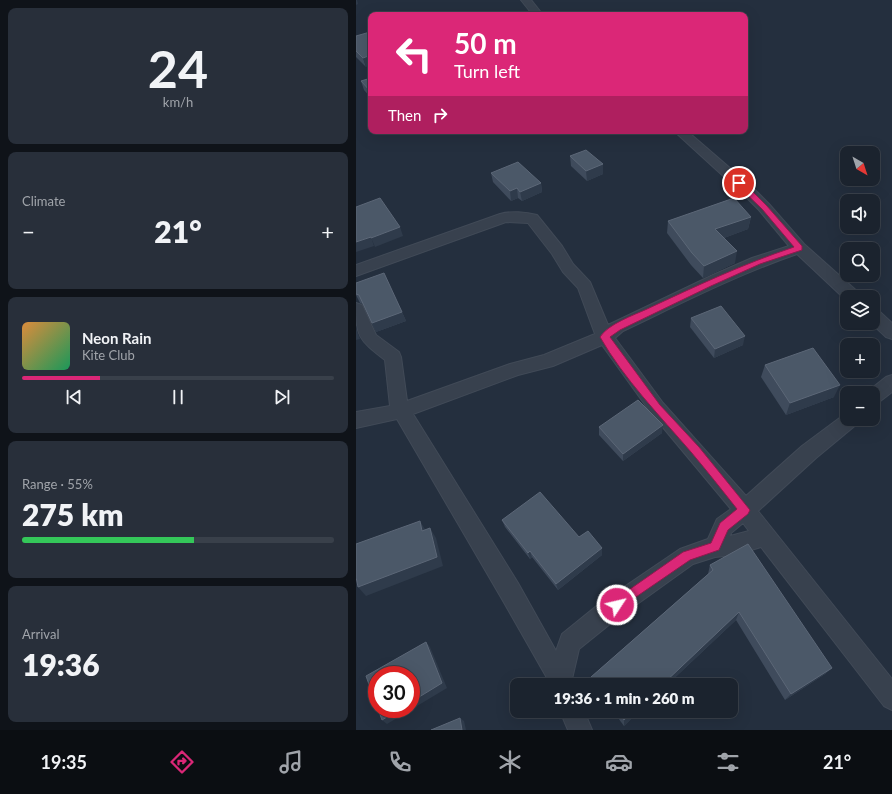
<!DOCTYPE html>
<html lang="en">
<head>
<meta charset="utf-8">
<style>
  :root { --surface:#1b232e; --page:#282f3a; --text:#f1f3f6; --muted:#a0a4aa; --line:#39404a; --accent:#db2777 }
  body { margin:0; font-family:Lato,sans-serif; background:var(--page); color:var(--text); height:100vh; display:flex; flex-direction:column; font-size:15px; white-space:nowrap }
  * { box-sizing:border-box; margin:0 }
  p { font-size:13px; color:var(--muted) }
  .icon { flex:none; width:22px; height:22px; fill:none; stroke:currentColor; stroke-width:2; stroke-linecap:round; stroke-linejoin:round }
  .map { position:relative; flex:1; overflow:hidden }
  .drawer { display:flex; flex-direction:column; gap:8px; padding:8px; background:#0f1319; width:356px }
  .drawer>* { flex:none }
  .top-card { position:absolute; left:12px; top:12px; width:380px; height:122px; border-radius:8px; box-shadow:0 4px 16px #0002,0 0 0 1px var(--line); background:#db2777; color:#fff; overflow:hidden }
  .needle { width:26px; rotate:141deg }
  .buttons { position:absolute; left:484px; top:146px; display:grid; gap:8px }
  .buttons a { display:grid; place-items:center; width:40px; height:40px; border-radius:8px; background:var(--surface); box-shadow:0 4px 16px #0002,0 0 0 1px var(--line); font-size:20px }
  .speed { position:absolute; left:12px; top:666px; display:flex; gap:8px; font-size:20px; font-weight:700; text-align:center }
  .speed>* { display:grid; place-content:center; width:52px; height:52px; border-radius:50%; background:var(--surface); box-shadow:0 4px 16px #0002,0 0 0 1px var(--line); line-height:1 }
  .speed .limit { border:6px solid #d22; background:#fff; color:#111 }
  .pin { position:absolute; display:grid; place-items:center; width:34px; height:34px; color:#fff; margin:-17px; border:2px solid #fff; border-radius:50%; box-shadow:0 1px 4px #0007 }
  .me { position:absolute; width:44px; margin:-22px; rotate:55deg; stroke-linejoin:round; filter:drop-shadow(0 0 3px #0008) }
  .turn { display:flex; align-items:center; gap:14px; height:84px; padding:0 20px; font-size:18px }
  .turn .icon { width:52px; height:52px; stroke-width:2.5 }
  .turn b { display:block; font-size:28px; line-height:34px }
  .then { display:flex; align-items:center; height:38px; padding:0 20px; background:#0003; gap:8px; font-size:15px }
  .big { font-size:30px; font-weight:800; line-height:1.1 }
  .drawer .tile { flex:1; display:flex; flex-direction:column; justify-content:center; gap:6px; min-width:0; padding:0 14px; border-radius:8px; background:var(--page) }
  .drawer .dial { align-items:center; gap:0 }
  .dial b { font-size:52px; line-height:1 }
  .song { display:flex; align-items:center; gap:12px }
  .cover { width:48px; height:48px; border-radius:6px; background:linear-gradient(135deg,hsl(30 70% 55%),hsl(150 70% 35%)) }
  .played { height:4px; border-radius:2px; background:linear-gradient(90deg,var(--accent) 25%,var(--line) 25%) }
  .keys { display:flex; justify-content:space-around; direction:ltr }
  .heat { display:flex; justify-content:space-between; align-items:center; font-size:22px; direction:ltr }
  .charge { height:6px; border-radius:3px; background:linear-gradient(90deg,#34c759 55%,var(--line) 0) }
  .trip { position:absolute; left:154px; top:678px; width:228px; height:40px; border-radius:8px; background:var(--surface); box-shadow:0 4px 16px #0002,0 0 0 1px var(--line); font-weight:800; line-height:40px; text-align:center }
  .dock { display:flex; height:64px; justify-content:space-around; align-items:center; background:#0b0e12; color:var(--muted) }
  .dock .icon { width:28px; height:28px }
  .dock .active { color:var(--accent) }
  .dock b { font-size:18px; color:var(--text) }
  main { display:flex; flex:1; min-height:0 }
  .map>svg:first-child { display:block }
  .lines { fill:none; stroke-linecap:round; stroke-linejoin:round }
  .street-casing { stroke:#414a57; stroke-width:2 }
  .street { fill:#38414e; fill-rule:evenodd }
  .wall { fill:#3f4b5c }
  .shaded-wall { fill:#2f3b4b }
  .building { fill:#4b5868; stroke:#5c6777 }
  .route { fill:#db2777; stroke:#8e194d }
</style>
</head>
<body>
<main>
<section class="drawer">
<div class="tile dial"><b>24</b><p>km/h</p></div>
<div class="tile"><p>Climate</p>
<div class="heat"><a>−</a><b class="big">21°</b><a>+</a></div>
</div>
<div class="tile">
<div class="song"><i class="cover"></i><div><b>Neon Rain</b><p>Kite Club</p></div></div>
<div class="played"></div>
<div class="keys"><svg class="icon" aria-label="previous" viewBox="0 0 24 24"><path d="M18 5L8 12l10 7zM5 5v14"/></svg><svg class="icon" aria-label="pause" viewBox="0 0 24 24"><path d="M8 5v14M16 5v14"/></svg><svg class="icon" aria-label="next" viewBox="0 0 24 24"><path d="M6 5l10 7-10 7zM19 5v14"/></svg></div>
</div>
<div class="tile"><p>Range · 55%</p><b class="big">275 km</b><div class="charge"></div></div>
<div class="tile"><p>Arrival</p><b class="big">19:36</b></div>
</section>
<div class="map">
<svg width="536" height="730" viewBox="0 0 536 730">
  <rect width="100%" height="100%" fill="#242f3e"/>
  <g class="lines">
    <defs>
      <g id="street">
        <path d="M165,0h10l12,15h-10z"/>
        <path d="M318,131h13l66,57 16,16 35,40 55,49 2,4h-14v4l-50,-47c-61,21 -117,50 -174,77l-8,7 48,65 83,93 56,-50 43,-32 2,-1v6h13l-3,5 -41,34 -58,53 134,168v31l-8,-4 -123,-159 -26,8 -20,2 -22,7 -78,56 -36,29 -7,30 1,6h-22l-49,-86 -105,-180 -41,9v-16l34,-6 -5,-46c-27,-21 -29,-23 -29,-57l6,2 14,30 23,17 2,5 6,44 103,-37 34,-9 51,-21 -17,-46 -15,-16 -11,-18 -24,-31 -22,-1 -150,54v-11l144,-51c11,-3 26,-2 37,1l25,31 11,18 17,18 18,43 105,-50 39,-17 37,-12 -30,-36 -16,-16zM246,345l49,68 80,96 -14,10 -9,20 -28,10 -81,55 -37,30 -6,17 -38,-68 -105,-169 105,-39 35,-9zM387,523l6,8 -19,5 1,-3z"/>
        <path d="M517,309l6,2 13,12v16l-6,-2 -15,-14h2z"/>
        <path d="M536,375v17l-13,10 -6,2v-11h-7l1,-1 19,-15z"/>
        <path d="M204,711h24l8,19h-24z"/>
      </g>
    </defs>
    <use href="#street" class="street-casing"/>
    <use href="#street" class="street"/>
  </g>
  <g class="wall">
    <path d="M0,36l10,31 -10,-10z"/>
    <path d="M15,78v20l-7,-8 -3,-9z"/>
    <path d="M214,156l33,8v10l-16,7 -16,-15z"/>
    <path d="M135,173l50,10 1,9 -20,9 -4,-3 -7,3 -18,-19z"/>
    <path d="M395,217l-3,12 -24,9 11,25 -32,15 -12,-13 -24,-32 1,-12z"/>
    <path d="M0,283l46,29 4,9 -30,11 -13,-28 -3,-1 -4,-8z"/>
    <path d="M335,318l52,27 -29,13 -24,-31z"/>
    <path d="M409,365l69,32 -48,18 -25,-38z"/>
    <path d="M243,427l63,6 -39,28 -24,-26z"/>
    <path d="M146,520l77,17 23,18 -44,35 -26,-33 -2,2 -25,-32z"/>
    <path d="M354,565l122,103 -7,6 -40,26 -49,-80 -69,65h-73l-2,-2 -1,-6 117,-103z"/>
    <path d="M257,711h26l-15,15z"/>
  </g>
  <g class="shaded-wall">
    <path d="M0,0h1l1,4 -2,1z"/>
    <path d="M15,55v10l-5,2 -3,-9z"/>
    <path d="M247,164v10l-16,7 -1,-10z"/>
    <path d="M185,183l1,9 -20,9 -2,-9z"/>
    <path d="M161,188l1,10 -7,3 -1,-10z"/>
    <path d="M395,217l-3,12 -35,13 2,-13z"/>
    <path d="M44,227l3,9 -28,11 -4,-9z"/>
    <path d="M15,237l3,9 -18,6v-10z"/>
    <path d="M381,251l-2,12 -32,15 1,-12z"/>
    <path d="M46,312l4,9 -30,11 -4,-9z"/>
    <path d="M0,326l1,5 3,8 -4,1z"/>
    <path d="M389,336l-2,9 -29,13 1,-9z"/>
    <path d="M484,385l-6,12 -48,18 4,-12z"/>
    <path d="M307,425l-1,8 -39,28v-7z"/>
    <path d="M64,521l6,10h-4z"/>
    <path d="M74,528l6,10 7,28 -77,30 -8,-9z"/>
    <path d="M246,548v7l-44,35 -2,-6z"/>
    <path d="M174,551l2,6 -2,2 -2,-6z"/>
    <path d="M383,612l-3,8 -69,65h-5z"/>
    <path d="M70,642l4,5 17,41 -60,36 -5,-4 18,-11h11v-7z"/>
    <path d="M476,668l-7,6 -40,26 6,-6z"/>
    <path d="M278,711h5l-15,15v-6z"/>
    <path d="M104,718l4,3 2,9h-4z"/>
  </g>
  <g class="building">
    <path d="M14,32l1,1v22l-8,3 -7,-7v-15z"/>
    <path d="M15,78v14l-10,-11z"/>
    <path d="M230,150l17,14 -17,7 -16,-15z"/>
    <path d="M162,162l23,21 -21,9 -3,-4 -7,3 -19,-18z"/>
    <path d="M24,198l20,29 -29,11v-1l-15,5v-35z"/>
    <path d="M378,198l17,19 -36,12 22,22 -33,15 -12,-13 -24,-32z"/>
    <path d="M28,273l18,39 -30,11 -13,-28 -3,-1v-11z"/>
    <path d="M365,306l24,30 -30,13 -24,-31z"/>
    <path d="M457,348l27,37 -50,18 -25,-38z"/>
    <path d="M282,400l25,25 -40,29 -24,-27z"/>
    <path d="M184,492l39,45 9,-6 14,17 -46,36 -26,-33 -2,2 -26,-33z"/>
    <path d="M64,521l2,10 8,-3 7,29 -79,30 -2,-10v-33z"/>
    <path d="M392,544l84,124 -41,26 -52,-82 -77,73h-65l-6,-8 122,-107 -3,-5z"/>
    <path d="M70,642l16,41 -31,19v-27h-34v32l-11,-31z"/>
    <path d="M22,709h22l-18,11z"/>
    <path d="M261,711h17l-10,9z"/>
    <path d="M104,718l2,12h-31z"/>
  </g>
  <path class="route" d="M381,181h5l25,25 35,40v4l-42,14 -49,22 -91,44 -10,7 50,68 39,42 51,63 -2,4 -20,16 -9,20 -29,10 -73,50 -4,-1 -2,-4 2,-4 70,-49 28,-9 9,-20 17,-14c-15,-19 -30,-38 -46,-57 -31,-36 -67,-73 -91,-115 8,-13 34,-22 47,-28 49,-23 96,-45 147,-62l-32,-38 -25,-24z"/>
</svg>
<div class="buttons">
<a><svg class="needle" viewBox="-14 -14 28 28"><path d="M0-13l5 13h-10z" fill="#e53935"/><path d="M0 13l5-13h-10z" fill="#a0a4aa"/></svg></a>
<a><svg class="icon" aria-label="sound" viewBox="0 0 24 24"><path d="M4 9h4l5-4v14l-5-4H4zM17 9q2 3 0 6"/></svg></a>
<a><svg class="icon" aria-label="search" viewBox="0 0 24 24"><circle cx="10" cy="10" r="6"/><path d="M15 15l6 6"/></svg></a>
<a><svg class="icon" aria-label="layers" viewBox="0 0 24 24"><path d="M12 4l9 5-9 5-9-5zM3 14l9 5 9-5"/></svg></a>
<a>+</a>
<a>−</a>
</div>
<div class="speed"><div class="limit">30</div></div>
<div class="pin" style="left:383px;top:183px;background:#d93025"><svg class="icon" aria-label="arrive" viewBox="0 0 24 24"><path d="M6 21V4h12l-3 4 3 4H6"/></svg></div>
<svg class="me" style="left:261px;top:605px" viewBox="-20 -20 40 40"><circle r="17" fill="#db2777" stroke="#fff" stroke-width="3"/><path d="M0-11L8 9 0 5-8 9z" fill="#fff"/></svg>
<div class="trip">19:36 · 1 min · 260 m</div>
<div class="top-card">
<div class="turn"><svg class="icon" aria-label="left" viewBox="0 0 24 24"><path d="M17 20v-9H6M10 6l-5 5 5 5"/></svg><div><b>50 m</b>Turn left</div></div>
<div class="then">Then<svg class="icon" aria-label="right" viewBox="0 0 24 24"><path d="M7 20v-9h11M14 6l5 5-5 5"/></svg></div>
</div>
</div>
</main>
<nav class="dock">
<b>19:35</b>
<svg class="icon active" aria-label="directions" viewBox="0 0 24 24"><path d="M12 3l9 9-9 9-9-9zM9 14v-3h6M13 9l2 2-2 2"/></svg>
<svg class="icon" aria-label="music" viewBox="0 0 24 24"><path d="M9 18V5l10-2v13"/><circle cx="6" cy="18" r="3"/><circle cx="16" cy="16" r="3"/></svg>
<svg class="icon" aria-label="phone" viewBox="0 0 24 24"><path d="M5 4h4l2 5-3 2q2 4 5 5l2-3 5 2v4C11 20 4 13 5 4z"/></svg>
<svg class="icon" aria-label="climate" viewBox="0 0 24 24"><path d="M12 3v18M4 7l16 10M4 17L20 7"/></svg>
<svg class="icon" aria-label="car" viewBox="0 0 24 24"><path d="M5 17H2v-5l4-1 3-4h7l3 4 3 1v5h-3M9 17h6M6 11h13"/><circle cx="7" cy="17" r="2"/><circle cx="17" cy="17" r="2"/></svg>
<svg class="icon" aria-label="filters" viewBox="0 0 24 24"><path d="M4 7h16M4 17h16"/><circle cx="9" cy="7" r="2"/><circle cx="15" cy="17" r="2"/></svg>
<b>21°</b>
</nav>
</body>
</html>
